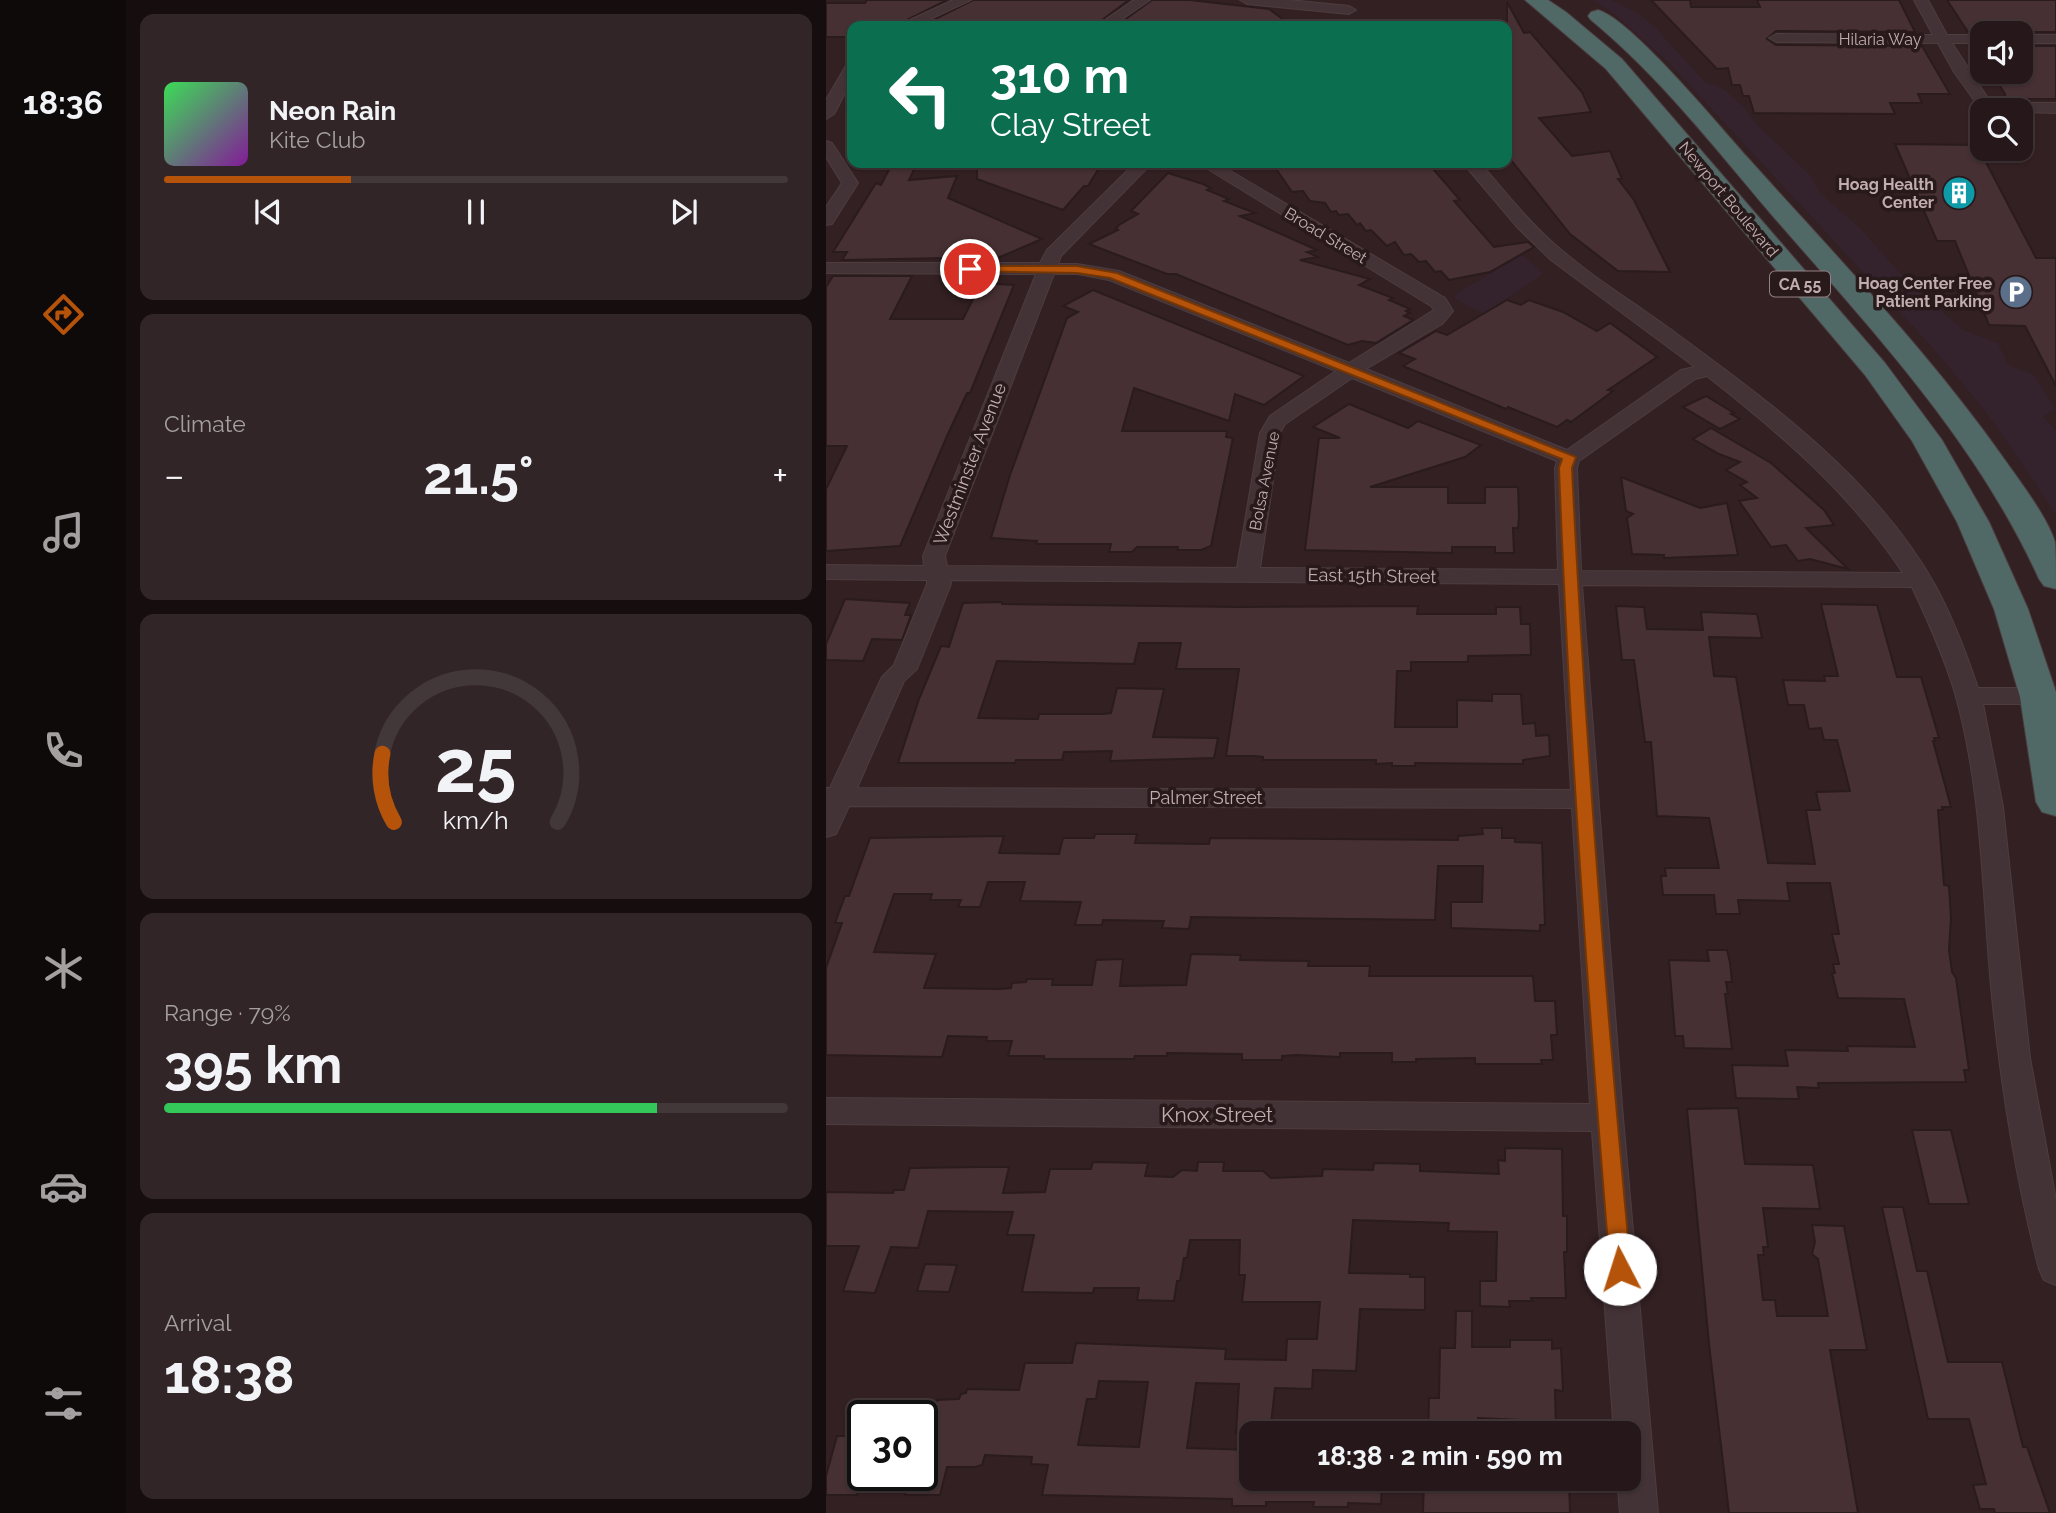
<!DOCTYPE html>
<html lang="en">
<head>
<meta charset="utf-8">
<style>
  :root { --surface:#26181a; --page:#322527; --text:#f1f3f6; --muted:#a4a0a2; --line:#423739; --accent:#b45309 }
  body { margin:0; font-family:Raleway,sans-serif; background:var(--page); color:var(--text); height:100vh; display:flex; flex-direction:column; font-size:26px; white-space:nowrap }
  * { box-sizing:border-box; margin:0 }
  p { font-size:23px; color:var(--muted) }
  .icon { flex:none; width:38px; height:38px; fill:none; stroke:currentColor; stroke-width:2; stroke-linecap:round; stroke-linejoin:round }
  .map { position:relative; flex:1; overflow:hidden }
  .side { display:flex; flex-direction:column; gap:14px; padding:14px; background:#150d0e; width:700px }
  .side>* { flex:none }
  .banner { position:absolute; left:21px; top:21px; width:665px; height:147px; border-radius:14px; box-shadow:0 2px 5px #0004,0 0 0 2px var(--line); background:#0b6e4f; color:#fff; overflow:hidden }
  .tools { position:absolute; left:1144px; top:21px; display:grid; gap:14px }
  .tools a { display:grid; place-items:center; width:63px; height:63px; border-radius:14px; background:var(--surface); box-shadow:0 2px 5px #0004,0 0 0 2px var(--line); font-size:35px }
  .speed { position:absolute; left:21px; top:1400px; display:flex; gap:14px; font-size:35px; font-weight:700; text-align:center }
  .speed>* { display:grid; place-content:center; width:91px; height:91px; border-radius:50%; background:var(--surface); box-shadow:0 2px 5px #0004,0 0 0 2px var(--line); line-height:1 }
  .speed .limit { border:4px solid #111; border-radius:10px; background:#fff; color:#111 }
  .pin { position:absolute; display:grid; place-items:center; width:60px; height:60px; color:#fff; margin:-30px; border:4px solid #fff; border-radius:50%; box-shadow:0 2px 7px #0007 }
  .me { position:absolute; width:77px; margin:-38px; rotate:355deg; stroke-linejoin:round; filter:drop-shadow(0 0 5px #0008) }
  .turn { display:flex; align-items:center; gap:24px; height:147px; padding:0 28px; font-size:32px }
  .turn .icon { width:91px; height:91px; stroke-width:2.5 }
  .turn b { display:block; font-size:49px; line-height:60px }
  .big { font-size:52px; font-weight:700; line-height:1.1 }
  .side .widget { flex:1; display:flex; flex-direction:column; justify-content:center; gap:10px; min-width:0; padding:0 24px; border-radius:14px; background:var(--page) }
  .side .dial { align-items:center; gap:0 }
  .dial svg { height:182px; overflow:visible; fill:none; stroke:var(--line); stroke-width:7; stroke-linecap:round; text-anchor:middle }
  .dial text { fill:var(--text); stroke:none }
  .song { display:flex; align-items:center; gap:21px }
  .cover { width:84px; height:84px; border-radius:10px; background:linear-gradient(135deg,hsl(130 70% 55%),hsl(290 70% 35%)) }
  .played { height:7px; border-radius:4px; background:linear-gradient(90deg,var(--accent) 30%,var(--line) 30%) }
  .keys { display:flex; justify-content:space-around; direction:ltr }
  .heat { display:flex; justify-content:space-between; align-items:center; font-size:38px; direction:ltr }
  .charge { height:10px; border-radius:5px; background:linear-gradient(90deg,#34c759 79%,var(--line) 0) }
  .trip { position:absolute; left:413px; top:1421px; width:402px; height:70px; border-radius:14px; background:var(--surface); box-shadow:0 2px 5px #0004,0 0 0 2px var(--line); font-weight:700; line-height:70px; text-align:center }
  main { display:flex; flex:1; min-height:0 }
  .tabs { display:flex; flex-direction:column; width:126px; justify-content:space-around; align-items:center; background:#0f0a0a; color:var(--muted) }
  .tabs .icon { width:49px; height:49px }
  .tabs .on { color:var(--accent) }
  .tabs b { font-size:32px; color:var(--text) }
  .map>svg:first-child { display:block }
  .green { fill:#34222d }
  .building { fill:#473033; stroke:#2a1b1d; stroke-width:2; fill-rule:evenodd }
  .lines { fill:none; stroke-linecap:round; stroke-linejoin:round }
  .minor-casing { stroke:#4d3d3f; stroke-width:2 }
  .highway-casing { stroke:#4b3b3d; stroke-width:2 }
  .minor { fill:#443336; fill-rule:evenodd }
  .highway { fill:#516966; fill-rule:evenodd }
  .route { fill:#b45309; stroke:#753606; stroke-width:2 }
  .labels { text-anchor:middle; stroke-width:7; stroke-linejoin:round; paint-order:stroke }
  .far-street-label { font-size:16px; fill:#c1adaf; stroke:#28191b }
  .far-poi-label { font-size:16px; font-weight:bold; fill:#c1adaf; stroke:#28191b; text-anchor:end }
  .shield { fill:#28191b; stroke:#938183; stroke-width:2 }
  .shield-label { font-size:16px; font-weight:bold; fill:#c1adaf }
  .street-label { font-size:18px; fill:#c1adaf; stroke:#28191b }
  .near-street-label { font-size:21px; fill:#c1adaf; stroke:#28191b }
</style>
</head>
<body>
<main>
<nav class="tabs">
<b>18:36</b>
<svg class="icon on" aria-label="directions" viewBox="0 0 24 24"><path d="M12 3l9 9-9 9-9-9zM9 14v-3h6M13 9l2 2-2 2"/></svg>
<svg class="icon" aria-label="music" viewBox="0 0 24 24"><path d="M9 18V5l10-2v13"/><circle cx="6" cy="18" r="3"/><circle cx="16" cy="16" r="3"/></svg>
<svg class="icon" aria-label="phone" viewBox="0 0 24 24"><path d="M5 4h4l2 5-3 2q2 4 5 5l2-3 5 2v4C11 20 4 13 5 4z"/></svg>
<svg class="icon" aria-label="climate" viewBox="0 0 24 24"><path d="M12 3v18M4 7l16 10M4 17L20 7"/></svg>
<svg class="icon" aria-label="car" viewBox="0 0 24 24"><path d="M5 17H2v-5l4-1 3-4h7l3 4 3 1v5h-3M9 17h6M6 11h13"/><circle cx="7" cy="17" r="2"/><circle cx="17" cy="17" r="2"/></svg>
<svg class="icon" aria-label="filters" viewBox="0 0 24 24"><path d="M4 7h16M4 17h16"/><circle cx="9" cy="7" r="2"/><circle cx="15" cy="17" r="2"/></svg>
</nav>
<section class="side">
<div class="widget">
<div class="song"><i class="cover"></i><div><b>Neon Rain</b><p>Kite Club</p></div></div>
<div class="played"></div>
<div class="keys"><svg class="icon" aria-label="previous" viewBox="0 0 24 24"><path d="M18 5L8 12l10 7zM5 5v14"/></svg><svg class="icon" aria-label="pause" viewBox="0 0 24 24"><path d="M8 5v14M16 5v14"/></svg><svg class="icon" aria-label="next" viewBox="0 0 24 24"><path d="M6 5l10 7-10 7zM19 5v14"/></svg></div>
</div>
<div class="widget"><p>Climate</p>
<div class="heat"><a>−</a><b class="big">21.5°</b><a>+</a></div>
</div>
<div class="widget dial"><svg viewBox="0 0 100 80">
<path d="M14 69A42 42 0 1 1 86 69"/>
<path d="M14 69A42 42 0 0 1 9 39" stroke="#b45309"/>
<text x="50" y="56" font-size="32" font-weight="700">25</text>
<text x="50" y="72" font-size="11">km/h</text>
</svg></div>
<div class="widget"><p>Range · 79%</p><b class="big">395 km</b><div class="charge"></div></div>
<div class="widget"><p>Arrival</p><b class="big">18:38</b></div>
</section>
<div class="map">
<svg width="1230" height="1513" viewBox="0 0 1230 1513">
  <rect width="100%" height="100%" fill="#332023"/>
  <g class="green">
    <path d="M768,0h18l26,13 16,13 51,56 19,7 20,18 13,18 53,50 10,18 40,35 46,52 57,50 35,13 11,23 24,8 22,35 -12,7 13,15v85l-21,-34 -49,-70 -53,-64 -264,-285 -51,-46z"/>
    <path d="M696,255l21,19 -60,40 -29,-16 5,-6z"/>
  </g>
  <g class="building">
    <path d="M41,0h80l-52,26h-43v11h-26v-34h39z"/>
    <path d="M147,0h156l-35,26h-173z"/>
    <path d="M326,0h38l79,9 23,17h-108l-22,-3 -6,3h-40z"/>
    <path d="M825,0h39l1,7h69l-3,-7h142l16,32 -139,-1 -9,8 9,6 146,1 28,48h-32l4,9h-32l5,11 -141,-1 -5,-17h-6l-3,-11h-8l-4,-17 -11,1z"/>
    <path d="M1121,0h109v32h-88z"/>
    <path d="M681,2l17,31 6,-1 52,60 9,20 -52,6 33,38 38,-5 12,28h-4l16,21 36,72 -52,-1 -48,-37 -63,-79z"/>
    <path d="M1195,46h35v53h-51v-5l-12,-19h28z"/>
    <path d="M1069,144l82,1 59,113h20v128l-31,-60 -36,-1 -34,-84h-18z"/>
    <path d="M151,163h125l-14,23h-4l-21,24 -86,-31z"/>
    <path d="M446,163h83l4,5 32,-5h37l32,37 -6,1 40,46 34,-5 6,5 -44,25 -41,8 -8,-9 -6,1 -9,-11 -7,1 -8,-8 -7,1 -9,-13 -8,4 -16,-16 -5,1 -6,-8 -3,2 -9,-11 -9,1 -3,-4 -5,1 -6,-9 -15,-2 -7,-10 -11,1z"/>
    <path d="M90,165l-7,15 48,-4 -9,22 94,41 -42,18 -158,3 5,-8h-14l43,-69 5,2 10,-19z"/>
    <path d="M342,173l35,11 8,4 -4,2 22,9 -5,2 31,12 -15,3 77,34 -10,2 11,5 -18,3 70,19 -11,6 34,13 -4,2 21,9 -4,2 4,2 -6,3 9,4 -37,23 -14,-2 -14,4 -172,-71h-9l-78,-30 29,-14 -2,-1 3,-4 19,-11 -7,-3z"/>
    <path d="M7,276h79l-22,43h73l18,-36 33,2 -44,108h-3l-20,43 -47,110 -74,5v-62l21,-43h-21v-159z"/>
    <path d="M267,290l211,86 -40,29 -29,-11 -6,27 -95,-33 -12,43h105l-1,6 7,1 -22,108 -10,4h-24l1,-3h-41l-5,5h-23l2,-8h-75l1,-3 -46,-3 19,-63 57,-157 11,-6 -15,-6z"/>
    <path d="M681,300l14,5 8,-5 34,12 34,19 13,-8 47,34 -49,33 5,1 -42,31 -4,-2 -10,7 -49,-20 -2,2 -103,-43 12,-7 -16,-6 37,-22 11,4z"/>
    <path d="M880,396l28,17 -3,1 9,5 -20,10 -37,-22z"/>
    <path d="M523,404l59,24 10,-7 63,24 -16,12 -95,30h78v16h37v-16h33l1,29 -1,12h-5l1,25h-19v-6h-43v6l-147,-3 14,-112h21l-27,-11z"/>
    <path d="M885,428l60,35 53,47 10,15 -28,3 42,41 -38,-10 -12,2 -12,-16 -15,2 -32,-46 18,-3 -17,-13 7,-3 -21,-12 14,-8 -21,-8 -26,-15z"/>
    <path d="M795,477l79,31 27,-5 11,52 -74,3v-3l-32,-1 -5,-36 6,-4 -7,-3z"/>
    <path d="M19,599l65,4 -5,12h6l-9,25 -30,-1 -9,22 -37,-1v-16z"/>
    <path d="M176,602v2l237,3 179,-1 -1,8h79v-7h24l1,17h9l1,31 -63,1v6h-57v9h-14l-2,56h62v-27l35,1v-7h29l2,30 12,-1 1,13 13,-1 1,21 -27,4v4l-108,-1v3h-23v-3l-16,1v-4h-113v-3l-9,-1h-28l13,-87h-63l5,-26h-42l-5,21 -137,-3 -19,57 60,1 1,-5h64l8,-1 6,-25 47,1 -11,48 65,1 -4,20 -104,3 2,-10 -48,1 -2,8h-46l-1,3h-117l21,-64 22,-53 8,1 14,-44z"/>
    <path d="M995,604l56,1 20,72h24l18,61h-5l1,3h-2l18,66h-9l1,3h-5l6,75 5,1 2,32 -2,32 3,22 4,6 13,92h-5l2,12 -148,1 1,5 -22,-1 2,12 -63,-1 -4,-33 56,1 -3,-16 63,1 -1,-5 68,1 -11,-48 -66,-1 -6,-25h3l-2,-9h6l-7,-30h7l-9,-51h-43l3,18 -52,-1 2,14h-24l-2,-19h-51l-2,-19h5l-1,-8h54l-10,-50 -52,-2 -6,-74h-6l-11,-82h-12l-6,-54 28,1 3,22 56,1 -2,-18 56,2 5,24 -53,-1 5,39 22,1 32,186 47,1 -9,-54h14l-4,-18 34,-1 -13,-51h-13l-3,-12 -12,1 -5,-24h-16l-5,-25 42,1 -1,-5h14z"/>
    <path d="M656,828h20v10h13v4l27,1 3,82h-5v6l-89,-3v-26h31l1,-36h-45l-3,54 -244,-3 -2,12 -27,-1 2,-7 -61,-1 -1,5h-27l6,-23 -61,-1 5,-19h-37l-8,25h-22l3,-7h-31l2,-6h-38l-20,58 62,2 -12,34 75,1 12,-1 1,-5 14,-1 1,-3h26l-1,6h40l4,-25 27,-1 -3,27 66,-1 5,-31 50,1 -1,5 69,1 -1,5h62l-1,10h164l2,25h20l2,34h-6l2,25h-12l1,4h-67v-6l-59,1v3h-24v-9h-52v4l-43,-2 -15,1v4h-40v-6l-75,-1v3h-32l-1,3h-90v-3h-36l4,-15h-26l1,-4 -39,-1 -6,21 -116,-2v-87l16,-45h-7l10,-27h4l21,-58 134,-2 -5,17 60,1 4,-16h31l1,-4h42l-2,9 74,1 1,-6 248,2v-4l25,-2z"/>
    <path d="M881,950h20l3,13 2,19h-6l2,12h-3l7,55 -48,-1 -1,-12h-8l-6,-76 40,1z"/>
    <path d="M912,1108l7,56 68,1 7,44 -57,-1 5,39h-5l1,8h-6l5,45h12l2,16h51l-10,-57 -6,-5 3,-12 -3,-17 32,1 23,124h-37l28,163h-129l-20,-169 -22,-235z"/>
    <path d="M1086,1130h39l18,74h-40z"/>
    <path d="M679,1148l57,1 1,67h4v36h-3l2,46h-35l1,3h-23l1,6 -30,-1v-25h16l1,-49 -49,-1 1,-8 -96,-3 -4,53 61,1v3h15v33l-65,-1 -4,62 -43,-1 -1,19 -37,-1 -5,45h-34l3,-49 -43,-1 -9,65 64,2v29h131l-1,25 -33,-1v4h-35l1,-5h-48v4h-34v-7l-190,-4 6,-30 -17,-1 1,-7 -47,-2 -3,10 -7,2h-28l-7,28h-35l5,-20h12v-25l15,-50 22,-1 2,-5 5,-1 1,-4 52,1 6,-27h47l4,-20 150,6 -1,10 61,1 1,-21h30l3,-37h-78l3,-27h-6l1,-35h-50l-3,18h-3l-4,23h-3l-3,20 -37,-1 2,-12h-45l-1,5 -71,-1 12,-57h-27l6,-23 -85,-1 -10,37 -27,-1 -16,46 -32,-2 16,-45h-33v-54l67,1 1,-3h10l6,-22 69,-1h30l-6,26 42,-1 5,-23h41l2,-7 55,1 -3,13 28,1 9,-7 15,1 1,-9h26l-1,9h40l8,7 51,-2 1,-7 50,1 1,-7 46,1v7l79,3 -1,-14 7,1zM273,1381l49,1 -9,65 -61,-2 9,-46h9z"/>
    <path d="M1056,1207h21l14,64h10l21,91h54l21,85h4l23,66h-55l-1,-4h-14l-7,-24 13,-1 -17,-65h-41z"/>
    <path d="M99,1264l32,1 -8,27 -32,-1z"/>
    <path d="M630,1311h16v36h38v-7h42v9l9,-1 2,43 -8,-1 1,43h-33l-1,-13 -44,-2v15h-50l1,-35h10l1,-50h15z"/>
    <path d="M11,1436h26v53h-4l-2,6h-31v-19z"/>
    <path d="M598,1479h145l1,34h-147z"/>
  </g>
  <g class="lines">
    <defs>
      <g id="minor">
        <path d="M127,0h18l-56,26h-18z"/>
        <path d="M308,0h16l-38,26h-16z"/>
        <path d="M414,0h49l60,6 7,4 -7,4 -102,-10z"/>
        <path d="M1088,0h14l19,35h36v8h-31l39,60h65v10l-74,-2 -28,-39 -16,-29 -162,-1 -7,-4 7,-4 157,1z"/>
        <rect x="1195" y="35" width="35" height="8"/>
        <path d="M26,63v17l-18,34 -8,5v-19l21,-36z"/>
        <path d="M0,141l6,2 26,40 -26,41 -6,1v-18l16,-24 -16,-26z"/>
        <path d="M309,163h17l-91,93 -3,8h19l42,7 230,92 85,-53 -3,-4 -233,-143h19l228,135 8,13 -11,13 -76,45 201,81 114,-80 14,-3 -144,-107 -33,-32 -55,-65h17c23,26 44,54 71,78 35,32 76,57 115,85 98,72 208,150 269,259 18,33 31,67 43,103h78v16h-73l20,103 27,251 26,142v85l-12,-5 -5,-11c-24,-93 -39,-188 -48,-283 -9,-98 -9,-201 -37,-296 -11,-36 -26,-69 -42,-103l-330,-2 41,533 35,395h-38l-3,-34h12v-46h-15l-22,-302 -766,-7v-26l764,6 -18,-296 -723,-2 -13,28 -10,3v-49h4l52,-111 12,-12 33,-81v-4l-101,-1v-14l98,1 -1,-10 113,-282 -210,-1v-10h214l7,-13zM228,274h23l32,6 227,91 -66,45 -10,17 -23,135 -290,-2 -2,-10zM881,376c74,58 144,118 196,197l-322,-2 -4,-103 2,-7 116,-82zM526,378l205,83 -2,7 3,102 -298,-2 20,-135 5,-9zM124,580l609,4 12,206 -714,-2 47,-107 13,-12 34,-85z"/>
      </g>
      <g id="highway">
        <path d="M699,0h23l18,12 56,47 263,304 57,77 47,82 39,87 28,83v124l-14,-4 -6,-10 -16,-105 -26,-88 -37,-87 -45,-81 -47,-66 -259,-306z"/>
        <path d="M772,10c32,8 123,118 150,148 87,97 179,192 254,298 16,23 45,60 53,86 1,13 1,33 1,47l-12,-3 -5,-7c-63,-139 -169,-251 -268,-365 -57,-67 -112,-138 -180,-194l-3,-4 3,-4z"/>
      </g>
    </defs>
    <use href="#minor" class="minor-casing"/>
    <use href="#highway" class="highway-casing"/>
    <use href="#minor" class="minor"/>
    <use href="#highway" class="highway"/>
  </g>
  <path class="route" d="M144,266h107l40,7 459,184 -4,11c13,267 34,535 59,801l-3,7 -8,3 -7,-3 -3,-7c-22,-266 -41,-534 -51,-801l3,-9 -452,-181 -33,-5 -111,-2 -1,-2z"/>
  <defs>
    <symbol id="building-disc" viewBox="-11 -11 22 22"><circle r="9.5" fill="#0f9aa8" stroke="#28191b"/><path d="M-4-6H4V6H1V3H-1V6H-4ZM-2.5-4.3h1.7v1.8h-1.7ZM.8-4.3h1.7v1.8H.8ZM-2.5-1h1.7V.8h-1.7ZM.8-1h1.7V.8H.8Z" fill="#fff"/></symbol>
    <symbol id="parking-disc" viewBox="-11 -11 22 22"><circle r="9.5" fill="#5c6f8a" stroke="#28191b"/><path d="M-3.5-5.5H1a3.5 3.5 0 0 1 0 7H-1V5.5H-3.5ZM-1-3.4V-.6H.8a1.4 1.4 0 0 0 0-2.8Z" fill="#fff"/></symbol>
  </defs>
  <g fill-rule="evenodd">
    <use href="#building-disc" x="1114" y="174" width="38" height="38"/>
    <use href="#parking-disc" x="1171" y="273" width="38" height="38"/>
  </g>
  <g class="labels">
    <g class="far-street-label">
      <text x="1054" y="45">Hilaria Way</text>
      <text transform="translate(903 199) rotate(50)" y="6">Newport Boulevard</text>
      <text transform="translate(500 235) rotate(31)" y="6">Broad Street</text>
      <text transform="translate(438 481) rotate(-79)" y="6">Bolsa Avenue</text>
    </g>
    <g class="far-poi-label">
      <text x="1108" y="190">Hoag Health<tspan x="1108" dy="18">Center</tspan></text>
      <text x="1166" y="289">Hoag Center Free<tspan x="1166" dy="18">Patient Parking</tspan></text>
    </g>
    <rect class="shield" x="944" y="271.5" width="60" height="25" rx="5"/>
    <g class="shield-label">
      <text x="974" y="290">CA 55</text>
    </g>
    <g class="street-label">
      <text transform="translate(144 464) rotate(-69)" y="6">Westminster Avenue</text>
      <text transform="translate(546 576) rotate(1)" y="6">East 15th Street</text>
      <text x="380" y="804">Palmer Street</text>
    </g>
    <g class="near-street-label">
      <text x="391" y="1122">Knox Street</text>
    </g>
  </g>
</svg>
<div class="tools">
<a><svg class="icon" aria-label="sound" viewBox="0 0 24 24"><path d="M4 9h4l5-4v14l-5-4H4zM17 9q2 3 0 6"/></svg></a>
<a><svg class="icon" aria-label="search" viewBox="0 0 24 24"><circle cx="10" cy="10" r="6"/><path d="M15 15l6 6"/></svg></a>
</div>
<div class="speed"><div class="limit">30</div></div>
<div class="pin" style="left:144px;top:269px;background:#d93025"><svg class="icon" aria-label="arrive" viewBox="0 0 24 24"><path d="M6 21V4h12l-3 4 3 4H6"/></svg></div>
<svg class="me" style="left:794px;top:1269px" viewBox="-20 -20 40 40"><circle r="19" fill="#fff"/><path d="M0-13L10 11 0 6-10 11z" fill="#b45309"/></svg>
<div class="trip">18:38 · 2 min · 590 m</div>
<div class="banner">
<div class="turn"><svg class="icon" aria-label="left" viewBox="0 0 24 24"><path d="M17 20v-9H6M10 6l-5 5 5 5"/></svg><div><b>310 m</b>Clay Street</div></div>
</div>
</div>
</main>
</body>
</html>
